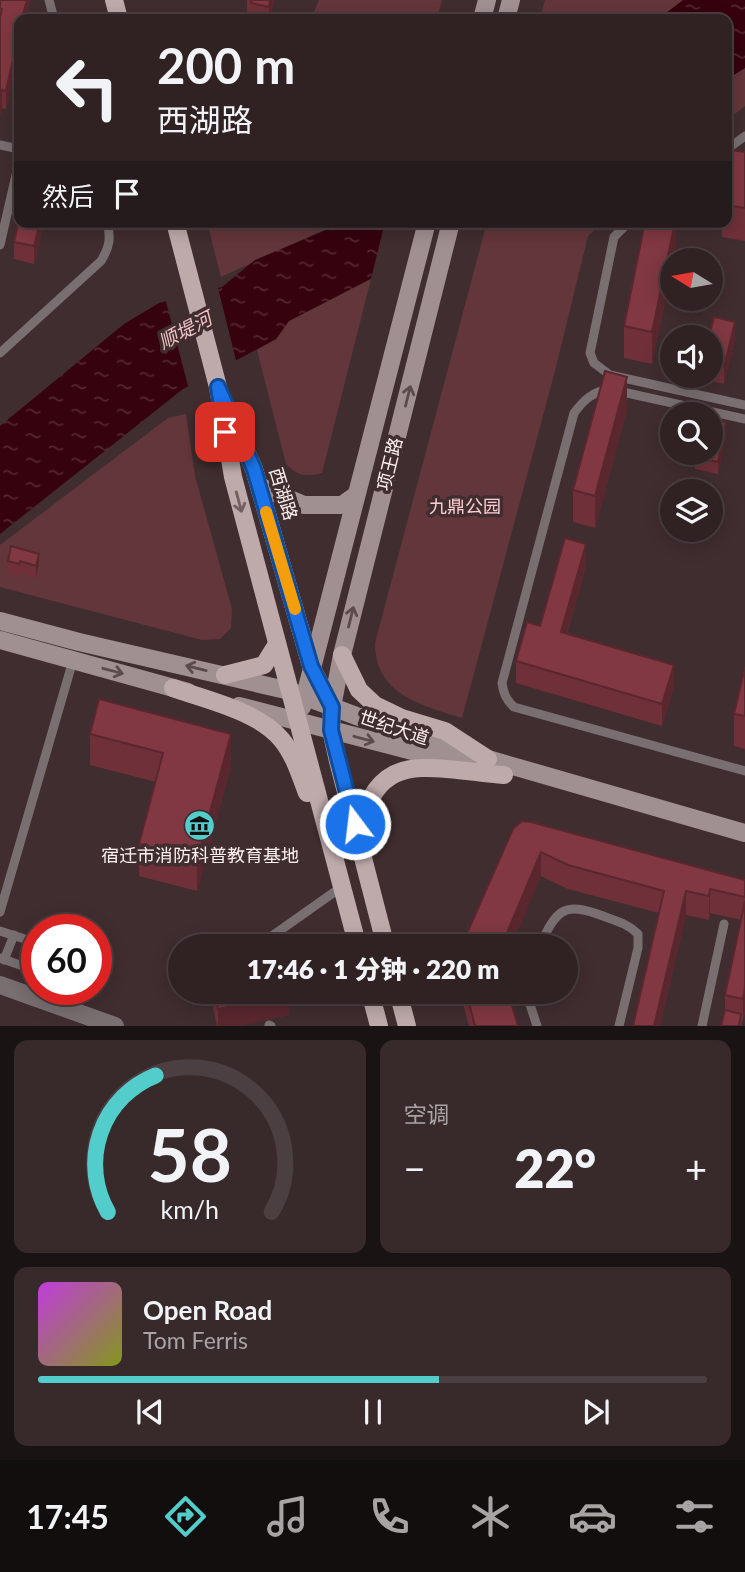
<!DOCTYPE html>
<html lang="zh">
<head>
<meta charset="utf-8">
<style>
  :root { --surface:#302223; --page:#382a2b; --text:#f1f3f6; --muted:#a8a4a6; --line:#4b3f41; --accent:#53cdcb }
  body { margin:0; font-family:Lato,"Noto Sans SC",sans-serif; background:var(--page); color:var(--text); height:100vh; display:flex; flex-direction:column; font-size:26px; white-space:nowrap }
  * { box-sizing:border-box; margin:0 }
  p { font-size:23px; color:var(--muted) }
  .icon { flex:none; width:38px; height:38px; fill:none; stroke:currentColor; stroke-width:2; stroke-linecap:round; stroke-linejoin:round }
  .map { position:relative; height:1026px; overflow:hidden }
  .drawer { display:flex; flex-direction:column; gap:14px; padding:14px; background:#1a1313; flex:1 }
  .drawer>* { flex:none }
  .top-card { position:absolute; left:14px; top:14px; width:718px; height:214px; border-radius:14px; box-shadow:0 4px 18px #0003,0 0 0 2px var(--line); background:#302223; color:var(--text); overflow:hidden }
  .needle { width:46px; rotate:281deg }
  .controls { position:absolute; left:660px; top:248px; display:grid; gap:14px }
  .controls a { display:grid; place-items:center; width:63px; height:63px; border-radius:50%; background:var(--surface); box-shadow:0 4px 18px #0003,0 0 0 2px var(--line); font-size:35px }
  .speed { position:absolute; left:21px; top:914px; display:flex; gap:14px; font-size:35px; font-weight:700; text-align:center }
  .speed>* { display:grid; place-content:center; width:91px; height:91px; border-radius:50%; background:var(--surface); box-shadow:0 4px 18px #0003,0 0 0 2px var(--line); line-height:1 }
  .speed .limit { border:10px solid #d22; background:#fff; color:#111 }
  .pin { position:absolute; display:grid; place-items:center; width:60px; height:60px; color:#fff; margin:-30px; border-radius:14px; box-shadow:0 4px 10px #0006 }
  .me { position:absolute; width:77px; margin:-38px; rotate:345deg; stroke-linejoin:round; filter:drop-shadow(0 0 5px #0008) }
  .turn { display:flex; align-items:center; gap:24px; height:147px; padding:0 28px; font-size:32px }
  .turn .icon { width:91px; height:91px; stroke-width:2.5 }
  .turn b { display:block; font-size:49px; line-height:60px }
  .then { display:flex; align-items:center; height:66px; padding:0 28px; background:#0003; gap:14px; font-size:26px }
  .big { font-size:52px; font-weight:800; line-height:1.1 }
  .drawer .widget { flex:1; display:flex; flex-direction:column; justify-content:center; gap:10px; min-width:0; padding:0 24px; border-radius:14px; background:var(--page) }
  .drawer .dial { align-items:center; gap:0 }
  .dial svg { height:182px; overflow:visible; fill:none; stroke:var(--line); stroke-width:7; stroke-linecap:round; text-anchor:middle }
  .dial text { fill:var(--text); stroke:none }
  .song { display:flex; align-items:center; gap:21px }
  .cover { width:84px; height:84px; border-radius:10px; background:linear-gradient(135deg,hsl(290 70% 55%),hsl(70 70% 35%)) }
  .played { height:7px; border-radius:4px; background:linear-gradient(90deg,var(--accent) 60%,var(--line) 60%) }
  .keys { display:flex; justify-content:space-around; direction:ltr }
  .heat { display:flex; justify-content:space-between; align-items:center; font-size:38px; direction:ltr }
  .drawer .tiles { flex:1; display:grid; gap:14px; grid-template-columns:1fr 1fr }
  .widget:last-child { grid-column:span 2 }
  .trip { position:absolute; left:168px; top:934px; width:410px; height:70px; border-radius:35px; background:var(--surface); box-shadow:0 4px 18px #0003,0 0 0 2px var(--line); font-weight:800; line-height:70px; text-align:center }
  .menu { display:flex; height:112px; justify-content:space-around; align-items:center; background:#130e0e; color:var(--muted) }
  .menu .icon { width:49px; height:49px }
  .menu .active { color:var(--accent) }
  .menu b { font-size:32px; color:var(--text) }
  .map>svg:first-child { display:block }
  .green { fill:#63363b }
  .water { fill:url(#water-ripples) }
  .pier { fill:#402d2f }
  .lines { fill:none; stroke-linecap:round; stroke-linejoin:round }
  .lane { stroke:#796f70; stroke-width:9 }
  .street { stroke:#796f70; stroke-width:18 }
  .secondary { stroke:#a09091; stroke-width:18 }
  .primary { stroke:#beaaab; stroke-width:18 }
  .wall { fill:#6f3039 }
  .shaded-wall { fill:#5a272e }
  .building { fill:#813842; stroke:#5a272e; stroke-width:2 }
  .oneway { stroke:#5d4b4c }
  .oneway2 { stroke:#725f61 }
  .route-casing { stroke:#114b97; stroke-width:18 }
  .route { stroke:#1a73e8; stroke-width:12 }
  .slow { stroke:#f59e0b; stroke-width:12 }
  .labels { text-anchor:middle; stroke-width:7; stroke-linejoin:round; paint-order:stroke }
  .street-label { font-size:18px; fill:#fdf0f1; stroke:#402d2f }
  .park-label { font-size:18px; fill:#fbcdd0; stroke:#402d2f }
  .poi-label { font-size:18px; fill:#fdf0f1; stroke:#402d2f }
  .water-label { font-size:19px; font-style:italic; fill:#f1c3c6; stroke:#402d2f }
</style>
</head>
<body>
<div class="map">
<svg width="745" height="1026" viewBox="0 0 745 1026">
  <defs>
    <pattern id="water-ripples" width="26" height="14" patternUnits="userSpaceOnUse" patternTransform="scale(1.75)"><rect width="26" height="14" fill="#36020e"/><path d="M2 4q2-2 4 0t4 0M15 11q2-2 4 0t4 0" fill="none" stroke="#542732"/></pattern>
  </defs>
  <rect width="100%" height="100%" fill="#402d2f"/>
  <g class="green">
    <path d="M319,0h123l-5,19h-126z"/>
    <path d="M545,0h200v106l-19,15v-102h-186z"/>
    <path d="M207,222h134l-120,55z"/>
    <path d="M487,222h116l-15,14 -33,135 -93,347c-40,-13 -87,-23 -87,-75z"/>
    <path d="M371,279l-49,194c-15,4 -25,3 -36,-9l-29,-114 19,-11 13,-18z"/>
    <path d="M186,414l9,62 37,133 -1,19 -11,11 -18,1 -202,-53v-42l168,-127z"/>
  </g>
  <g class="water">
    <path d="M683,0h62v68l-19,12v-61h-68z"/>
    <path d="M345,222h136l-192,99 -13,18 -93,50 -183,145v-108l124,-102 35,-21 63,-16 33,-27z"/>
  </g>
  <g class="pier">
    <path d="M385,222h99l-2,3 -112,58z"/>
    <path d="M217,284l20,80 -32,17 -17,5 -23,-88z"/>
  </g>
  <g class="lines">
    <g class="lane">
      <path d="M49,0l5,19"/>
      <path d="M0,145l19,4"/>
      <path d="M726,150l19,-14"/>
      <path d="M629,222l-15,15 -24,116 4,10 16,12 135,30"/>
      <path d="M0,245l19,-83"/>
      <path d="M0,353l101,-92c9,-15 10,-23 6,-39"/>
      <path d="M745,419l-136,-30c-17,3 -25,11 -35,24l-72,270c1,10 4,17 12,24l231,64"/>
      <path d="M0,912l74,-255"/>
      <path d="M0,931l37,12"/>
      <path d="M263,947l9,-11 68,-48"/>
      <path d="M539,947c18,-37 23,-46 64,-31 14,5 25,8 35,18v14l-19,78"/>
      <path d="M0,958l37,13"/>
      <path d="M4,960l10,-25"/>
      <path d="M96,962l5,1"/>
      <path d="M526,992l11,34"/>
      <path d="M269,1025l2,1"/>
      <path d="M702,1026l22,-102"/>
    </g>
    <path class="street" d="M0,985l115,41"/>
    <g class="secondary">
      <path d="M482,19l5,-19"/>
      <path d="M506,19l5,-19"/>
      <path d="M259,486l45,19h38l14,-10"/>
      <path d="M0,621l79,21 211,49 69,26 129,42 257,74"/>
      <path d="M0,640l188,52"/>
      <path d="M239,706l227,59"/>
      <path d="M302,707l125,-485"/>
      <path d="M332,707l10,-52 109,-433"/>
    </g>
    <g class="primary">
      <path d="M114,0l5,19"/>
      <path d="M175,222l43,165 15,90 125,470"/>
      <path d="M228,410l26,59 57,197 21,41 -1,23 7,31 48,186"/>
      <path d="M342,655l17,35 16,15 27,13 43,13 43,28"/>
      <path d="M225,675l39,-10 13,-21"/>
      <path d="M173,688c33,12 85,23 108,51 13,15 19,36 26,54"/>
      <path d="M366,840c-7,-38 15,-71 55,-72 27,-1 56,5 83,7"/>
      <path d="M370,992l9,34"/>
      <path d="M398,992l9,34"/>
    </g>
  </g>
  <g class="wall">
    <path d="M0,0h30l-4,19h-7v32l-13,58 -4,-1 -2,8z"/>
    <path d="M247,0h27l-4,19h-19v-3l-4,-2z"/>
    <path d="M745,152v89l-23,-4v-15h4v-47z"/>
    <path d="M19,222h25l-10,42 -20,-5v-17z"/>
    <path d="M676,222v26l-4,13v7l-20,96 -28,-6v-32z"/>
    <path d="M709,336l26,3 -11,45 -34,-8h20v-38z"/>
    <path d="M627,410l-32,118 -22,-6v-32z"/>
    <path d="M726,434l-8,40 -23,-5v-12z"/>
    <path d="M11,546l28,19 -3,13 -16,-5 -1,3 -11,-3v-12z"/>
    <path d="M586,566l-19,68 107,53 -12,39 -146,-43v-22z"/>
    <path d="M745,667v82l-11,-3v-32z"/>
    <path d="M90,734l141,32 -34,125 -58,-15v-32l17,-62 -66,-17z"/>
    <path d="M513,829l232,51v132l-4,14 -16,-16v-15l16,-75 -31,-7 -1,7 -23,-5 -26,111h-27l26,-113 -91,-24 -27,-13 -30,71h-50z"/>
    <path d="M210,992h79v23l-50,11h-22z"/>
    <path d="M460,992h48l10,34h-49z"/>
  </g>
  <g class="shaded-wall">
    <path d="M27,0h3l-4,19h-4z"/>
    <path d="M270,0h4l-4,19h-1v-12z"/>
    <path d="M19,33v18l-13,58v-18z"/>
    <path d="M2,90v18l-2,8v-18z"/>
    <path d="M40,222h4l-10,42v-18z"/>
    <path d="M675,222h1v26l-3,13h-1v7l-20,96v-32z"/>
    <path d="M735,322v17l-11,45v-17z"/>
    <path d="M627,377v33l-32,118v-32z"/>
    <path d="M726,422v12l-8,40v-12z"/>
    <path d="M586,544v22l-25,88v-22z"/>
    <path d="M39,554v11l-3,13v-12z"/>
    <path d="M674,665v22l-12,39v-22z"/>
    <path d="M231,734v32l-34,125v-31z"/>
    <path d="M541,852v24l-30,71h-10z"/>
    <path d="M710,889v24l-1,7v-24z"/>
    <path d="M686,891v24l-26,111h-6z"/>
    <path d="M745,988v24l-2,11v-24z"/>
    <path d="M289,994v21l-50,11h-21v-17z"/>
  </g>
  <g class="building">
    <path d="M0,0h27l-5,19h-3v14l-13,58 -4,-1 -2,8v-81l2,-8 -2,-1z"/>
    <path d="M252,0h18l-1,7 -18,-4z"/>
    <path d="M730,150l15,2v56l-19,-3v-30z"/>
    <path d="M19,221v1h21l-6,24 -20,-4z"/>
    <path d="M645,222h30l-23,110 -28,-6z"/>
    <path d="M714,317l21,5 -11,45 -14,-3v-26h-29l2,-8 26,6z"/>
    <path d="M605,371l22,6 -32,119 -22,-6z"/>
    <path d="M710,419l16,3 -8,40 -23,-5 1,-4h14z"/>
    <path d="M565,538l21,6 -25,88 113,33 -12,39 -146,-43 11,-39 13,4z"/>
    <path d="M11,546l28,8 -3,12 -16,-5 -1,3 -11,-3z"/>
    <path d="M745,667v49l-11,-2z"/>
    <path d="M99,699l132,35 -34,126 -58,-16 24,-91 -73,-19z"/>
    <path d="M522,821l9,1 214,58v17l-35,-8 -1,7 -23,-5 -32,135h-21l31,-135 -96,-26 -27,-13 -40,95h-40l52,-118z"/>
    <path d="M745,901v87l-2,11 -18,-4z"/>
    <path d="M276,933l3,14h-66z"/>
    <path d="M215,992h74v2l-71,15z"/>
    <path d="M466,992h42l10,34h-43z"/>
    <path d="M725,1010l16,4 -2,12h-18z"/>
  </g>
  <defs><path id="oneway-shaft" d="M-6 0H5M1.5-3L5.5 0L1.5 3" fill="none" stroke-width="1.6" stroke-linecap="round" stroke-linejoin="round" transform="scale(1.75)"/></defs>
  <g class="oneway">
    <use href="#oneway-shaft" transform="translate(408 396) rotate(-76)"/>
    <use href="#oneway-shaft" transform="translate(351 617) rotate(-76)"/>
    <use href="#oneway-shaft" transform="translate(196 668) rotate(-166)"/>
    <use href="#oneway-shaft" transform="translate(113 671) rotate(15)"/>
    <use href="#oneway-shaft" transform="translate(364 739) rotate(15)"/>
  </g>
  <use class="oneway2" href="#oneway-shaft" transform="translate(239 502) rotate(75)"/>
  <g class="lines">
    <defs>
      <path id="route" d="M225,432l-7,-45 36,82 57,197 21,41 -1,23 24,94"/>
    </defs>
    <use href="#route" class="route-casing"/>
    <use href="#route" class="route"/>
    <path class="slow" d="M266,512l29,97"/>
  </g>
  <defs>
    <symbol id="museum-disc" viewBox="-11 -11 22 22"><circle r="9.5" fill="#53cdcb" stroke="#402d2f"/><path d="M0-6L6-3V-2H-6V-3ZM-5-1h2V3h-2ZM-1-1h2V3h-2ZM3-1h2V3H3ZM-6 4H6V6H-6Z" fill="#111"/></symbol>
  </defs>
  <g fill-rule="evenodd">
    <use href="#museum-disc" x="182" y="808" width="35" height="35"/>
  </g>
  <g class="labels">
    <g class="street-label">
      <text transform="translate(390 464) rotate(-76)" y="6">项王路</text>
      <text transform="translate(283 494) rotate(73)" y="6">西湖路</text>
      <text transform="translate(394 728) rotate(18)" y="6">世纪大道</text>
    </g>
    <g class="park-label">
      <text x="465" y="513">九鼎公园</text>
    </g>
    <g class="poi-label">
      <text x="200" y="862">宿迁市消防科普教育基地</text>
    </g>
    <g class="water-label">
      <text transform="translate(185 330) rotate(-28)" y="7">顺堤河</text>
    </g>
  </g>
</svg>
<div class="controls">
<a><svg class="needle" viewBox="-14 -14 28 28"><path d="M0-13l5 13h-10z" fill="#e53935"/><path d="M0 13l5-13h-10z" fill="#a8a4a6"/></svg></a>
<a><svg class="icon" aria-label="sound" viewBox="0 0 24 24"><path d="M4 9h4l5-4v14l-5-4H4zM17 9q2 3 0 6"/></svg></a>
<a><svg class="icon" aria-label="search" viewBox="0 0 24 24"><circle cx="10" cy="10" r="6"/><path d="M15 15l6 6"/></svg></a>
<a><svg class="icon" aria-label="layers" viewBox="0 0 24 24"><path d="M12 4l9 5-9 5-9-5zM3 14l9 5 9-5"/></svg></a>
</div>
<div class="speed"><div class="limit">60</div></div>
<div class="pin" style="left:225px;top:432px;background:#d93025"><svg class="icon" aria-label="arrive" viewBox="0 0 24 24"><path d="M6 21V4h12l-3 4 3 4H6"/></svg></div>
<svg class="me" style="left:355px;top:824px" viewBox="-20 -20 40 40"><circle r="17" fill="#1a73e8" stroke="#fff" stroke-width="3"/><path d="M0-11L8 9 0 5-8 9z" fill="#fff"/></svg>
<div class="trip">17:46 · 1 分钟 · 220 m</div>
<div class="top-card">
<div class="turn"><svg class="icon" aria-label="left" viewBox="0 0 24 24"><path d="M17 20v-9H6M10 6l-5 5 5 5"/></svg><div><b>200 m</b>西湖路</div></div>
<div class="then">然后<svg class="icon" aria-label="arrive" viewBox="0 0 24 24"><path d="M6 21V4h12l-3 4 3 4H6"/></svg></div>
</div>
</div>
<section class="drawer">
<div class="tiles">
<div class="widget dial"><svg viewBox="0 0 100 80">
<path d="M14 69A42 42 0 1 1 86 69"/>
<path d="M14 69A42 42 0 0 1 35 9" stroke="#53cdcb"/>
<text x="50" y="56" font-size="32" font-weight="700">58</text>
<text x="50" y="72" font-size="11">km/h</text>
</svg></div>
<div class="widget"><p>空调</p>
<div class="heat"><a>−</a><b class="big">22°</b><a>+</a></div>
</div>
<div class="widget">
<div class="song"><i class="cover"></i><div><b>Open Road</b><p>Tom Ferris</p></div></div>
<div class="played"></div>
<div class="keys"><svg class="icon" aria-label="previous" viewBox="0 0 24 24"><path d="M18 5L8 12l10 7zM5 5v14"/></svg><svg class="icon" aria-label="pause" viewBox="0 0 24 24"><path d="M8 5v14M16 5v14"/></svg><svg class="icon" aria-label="next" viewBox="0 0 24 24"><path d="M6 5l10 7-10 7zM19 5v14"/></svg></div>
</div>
</div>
</section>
<nav class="menu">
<b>17:45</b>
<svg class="icon active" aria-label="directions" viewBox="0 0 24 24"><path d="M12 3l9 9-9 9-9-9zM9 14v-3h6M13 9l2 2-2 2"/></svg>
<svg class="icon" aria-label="music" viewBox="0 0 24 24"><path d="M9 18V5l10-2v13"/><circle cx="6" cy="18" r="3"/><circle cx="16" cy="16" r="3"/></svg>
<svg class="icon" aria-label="phone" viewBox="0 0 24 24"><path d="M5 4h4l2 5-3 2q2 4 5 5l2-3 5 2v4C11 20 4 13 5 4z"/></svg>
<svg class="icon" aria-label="climate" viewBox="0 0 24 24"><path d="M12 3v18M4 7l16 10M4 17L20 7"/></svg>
<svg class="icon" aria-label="car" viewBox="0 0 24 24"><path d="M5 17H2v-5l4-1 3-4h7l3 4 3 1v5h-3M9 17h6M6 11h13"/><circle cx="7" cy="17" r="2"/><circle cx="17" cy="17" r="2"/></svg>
<svg class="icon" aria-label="filters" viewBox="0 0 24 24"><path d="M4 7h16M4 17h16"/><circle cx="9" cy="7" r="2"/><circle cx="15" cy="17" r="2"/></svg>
</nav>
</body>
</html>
